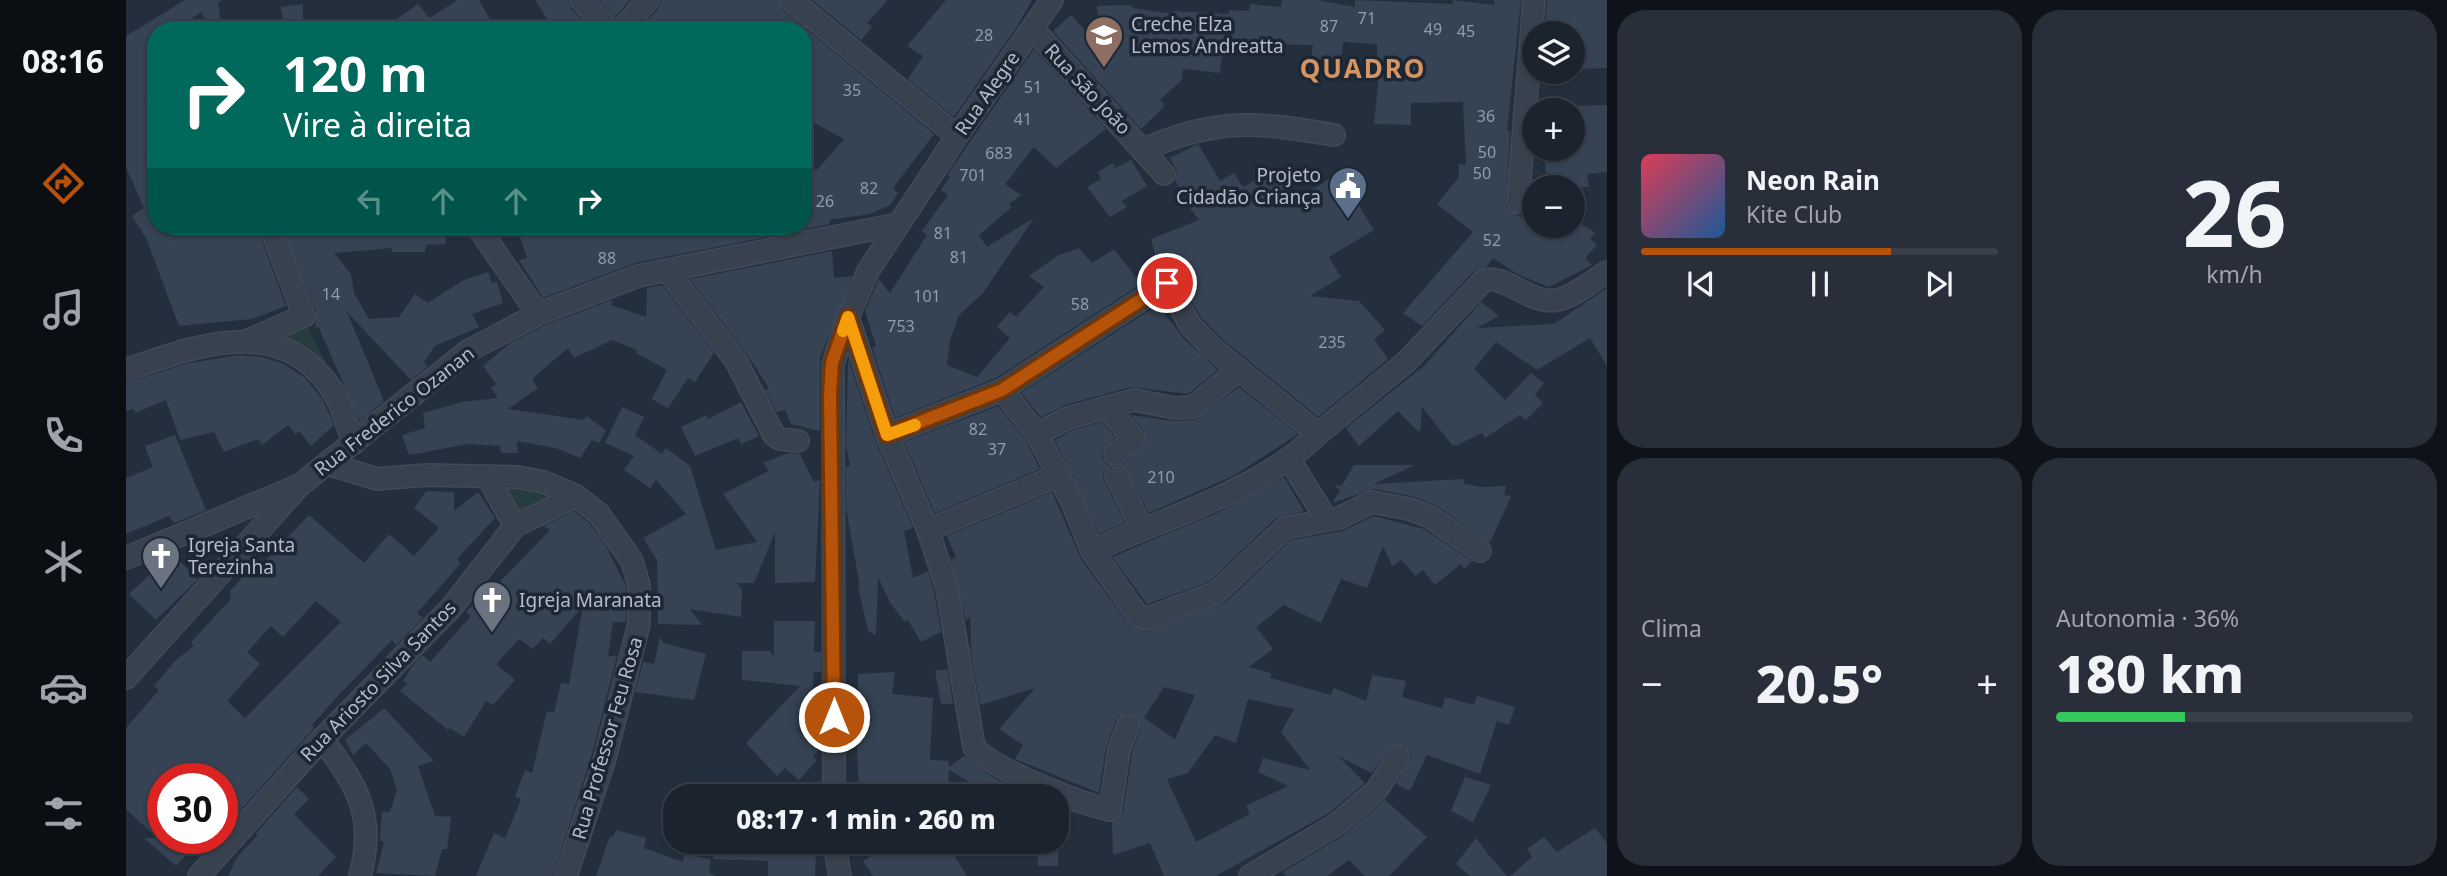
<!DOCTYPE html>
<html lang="pt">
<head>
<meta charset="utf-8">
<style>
  :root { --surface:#1b232e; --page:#282f3a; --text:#f1f3f6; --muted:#a0a4aa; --line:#39404a; --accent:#b45309 }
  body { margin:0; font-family:"Noto Sans",sans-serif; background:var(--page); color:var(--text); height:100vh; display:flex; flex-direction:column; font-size:26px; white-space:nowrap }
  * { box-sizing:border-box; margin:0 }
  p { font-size:23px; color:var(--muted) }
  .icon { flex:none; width:38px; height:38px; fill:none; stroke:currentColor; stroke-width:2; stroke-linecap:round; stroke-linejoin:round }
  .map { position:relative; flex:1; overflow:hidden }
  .drawer { display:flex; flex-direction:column; gap:10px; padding:10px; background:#0f1319; width:840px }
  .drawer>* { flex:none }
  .hud { position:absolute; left:21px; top:21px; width:665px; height:214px; border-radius:28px; box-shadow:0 2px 5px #0004,0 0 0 2px var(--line); background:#00695c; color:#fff; overflow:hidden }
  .tools { position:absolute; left:1396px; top:21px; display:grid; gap:14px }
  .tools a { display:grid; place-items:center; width:63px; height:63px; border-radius:50%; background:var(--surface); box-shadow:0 2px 5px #0004,0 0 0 2px var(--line); font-size:35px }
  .speed { position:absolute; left:21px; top:763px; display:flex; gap:14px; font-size:35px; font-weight:700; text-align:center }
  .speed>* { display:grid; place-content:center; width:91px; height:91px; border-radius:50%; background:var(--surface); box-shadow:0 2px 5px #0004,0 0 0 2px var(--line); line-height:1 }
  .speed .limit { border:10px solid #d22; background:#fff; color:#111 }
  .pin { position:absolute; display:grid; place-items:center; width:60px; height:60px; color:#fff; margin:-30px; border:4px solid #fff; border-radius:50%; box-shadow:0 2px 7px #0007 }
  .me { position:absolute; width:77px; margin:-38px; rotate:0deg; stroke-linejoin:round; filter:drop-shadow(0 0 5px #0008) }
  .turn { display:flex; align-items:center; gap:24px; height:147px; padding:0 21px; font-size:32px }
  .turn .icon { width:91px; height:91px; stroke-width:2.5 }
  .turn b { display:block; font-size:49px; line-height:60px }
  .lanes { display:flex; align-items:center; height:66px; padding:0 21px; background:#0003; justify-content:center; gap:35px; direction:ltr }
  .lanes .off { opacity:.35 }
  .big { font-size:52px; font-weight:800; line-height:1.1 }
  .drawer .tile { flex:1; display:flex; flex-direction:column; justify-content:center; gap:10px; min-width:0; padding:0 24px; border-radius:28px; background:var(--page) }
  .drawer .dial { align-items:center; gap:0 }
  .dial b { font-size:91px; line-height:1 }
  .song { display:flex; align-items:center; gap:21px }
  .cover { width:84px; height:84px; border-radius:10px; background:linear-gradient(135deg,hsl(350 70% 55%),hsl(210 70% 35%)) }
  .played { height:7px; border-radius:4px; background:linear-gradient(90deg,var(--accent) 70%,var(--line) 70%) }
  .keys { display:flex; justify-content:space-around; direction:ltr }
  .heat { display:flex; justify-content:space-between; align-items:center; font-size:38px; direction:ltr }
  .charge { height:10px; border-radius:5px; background:linear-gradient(90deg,#34c759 36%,var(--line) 0) }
  .drawer .tiles { flex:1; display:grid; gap:10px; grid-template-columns:repeat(2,1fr) }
  .trip { position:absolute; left:537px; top:784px; width:406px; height:70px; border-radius:28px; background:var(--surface); box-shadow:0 2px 5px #0004,0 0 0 2px var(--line); font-weight:800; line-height:70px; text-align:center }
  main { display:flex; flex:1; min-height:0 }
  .dock { display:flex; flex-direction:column; width:126px; justify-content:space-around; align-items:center; background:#0b0e12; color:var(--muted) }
  .dock .icon { width:49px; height:49px }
  .dock .active { color:var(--accent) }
  .dock b { font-size:32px; color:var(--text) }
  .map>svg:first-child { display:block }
  .green { fill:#263c3f }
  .building { fill:#364354; fill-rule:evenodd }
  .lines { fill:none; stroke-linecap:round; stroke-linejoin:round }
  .minor-casing { stroke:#414a57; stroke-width:24 }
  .minor { stroke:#38414e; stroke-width:21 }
  .route-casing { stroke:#753606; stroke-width:18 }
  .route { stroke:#b45309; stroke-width:12 }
  .slow { stroke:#f59e0b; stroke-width:12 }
  .labels { text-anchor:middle; stroke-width:7; stroke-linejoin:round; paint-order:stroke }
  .number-label { font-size:16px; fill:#929caa }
  .poi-label { font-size:19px; fill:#b4bcc9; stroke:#1d2633; text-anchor:start }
  .street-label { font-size:19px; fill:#b4bcc9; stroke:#1d2633 }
  .district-label { font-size:26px; font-weight:bold; letter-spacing:2px; fill:#d59563; stroke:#1d2633 }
</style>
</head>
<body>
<main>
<nav class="dock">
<b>08:16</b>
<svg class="icon active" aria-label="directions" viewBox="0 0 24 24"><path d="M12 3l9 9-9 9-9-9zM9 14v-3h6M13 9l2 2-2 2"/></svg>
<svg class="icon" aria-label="music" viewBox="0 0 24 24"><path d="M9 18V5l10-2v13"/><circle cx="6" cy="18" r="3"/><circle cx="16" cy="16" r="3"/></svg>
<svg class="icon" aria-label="phone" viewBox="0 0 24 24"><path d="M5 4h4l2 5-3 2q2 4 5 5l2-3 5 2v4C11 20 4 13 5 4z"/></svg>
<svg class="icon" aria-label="climate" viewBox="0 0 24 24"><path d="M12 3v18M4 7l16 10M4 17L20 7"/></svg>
<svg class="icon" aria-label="car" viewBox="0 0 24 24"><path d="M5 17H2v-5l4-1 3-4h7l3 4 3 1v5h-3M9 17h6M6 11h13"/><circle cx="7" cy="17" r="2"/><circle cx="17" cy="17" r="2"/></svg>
<svg class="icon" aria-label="filters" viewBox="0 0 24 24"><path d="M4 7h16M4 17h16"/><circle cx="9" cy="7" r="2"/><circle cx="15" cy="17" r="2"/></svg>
</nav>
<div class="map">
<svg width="1481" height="876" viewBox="0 0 1481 876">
  <rect width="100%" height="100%" fill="#242f3e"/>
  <g class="green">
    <path d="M180,325l27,51 -38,-35 -23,-6z"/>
    <path d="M378,482l55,14 -39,21z"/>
  </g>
  <g class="building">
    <path d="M59,0h37l-4,3 4,27h-14l-6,-18 -30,18h-16v67l-12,4 12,29v18l-12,11 12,41v26h63l1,7 24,-7h22l-5,7 1,8 24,65 -34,13 -73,7 -32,-86 -15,-24 12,-8 -18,-41v-131z"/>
    <path d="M332,0h21l17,30h-115l37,-26 11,14z"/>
    <path d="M409,0h33l3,9 17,17 -5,4h-29z"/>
    <path d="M473,0h31l-15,17z"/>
    <path d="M535,0h117l5,10 151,124 -41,54 5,5 -8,12 -20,9 -41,6 1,4 -23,5 -4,-3v-55l15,-2 26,-30 -41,-22v-87h-164l19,-21z"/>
    <path d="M686,0h76l-21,23 5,4 -11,13z"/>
    <path d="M820,0h86l-14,25 -64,92 -46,-38 15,-23 -16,-10z"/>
    <path d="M1156,0h34l39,7v-7l97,4 1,-4 41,5v-5h27l-14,131h3l-4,76 27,19h40v-7l23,14 -6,5 7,7 -12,13 7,7 -43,22 -30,-12 -26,-17 -7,9 -12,4 -52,55 -19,-13 70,-81 -36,-28 22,-27v-13l7,1 -3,-63 -52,1v22l-37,-1 6,-58h-3v-22l-34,-2 -2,19 -30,-2 2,-14 -50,-1 -1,6 -25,-1 -1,7 -14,-2 -2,19 -37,-4 -1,11 -22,20 5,6 -24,23 -88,-98 18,-16 30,33 -4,-42 35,-1v3l41,6v-3l56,3v-4l20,1 1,-7 31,3z"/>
    <path d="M1421,0h60v68l-34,1v-36h-28z"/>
    <path d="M177,4v18l-18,2 -5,-17z"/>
    <path d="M908,49l72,80 -50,39 -22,-21 -29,37 16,11 -12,9 3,3 -33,28 8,12 47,-29 -51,75 -24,22 -9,25 -3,25 30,12 33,-39 -13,-11 13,-15 6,5 28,-30 -15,-11 28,-20 22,-8 13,15 22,-14 27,35 -145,94 -101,40 -23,-71 4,-1 -11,-35 14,-32 11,14 37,-58 -5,-4 26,-36 -7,-5 9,-14 -3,-1z"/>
    <path d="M1481,105v67l-20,2 2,13h-35l9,-14h-17l-2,-24h29v-43z"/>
    <path d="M1072,144l22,37 14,-8 9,14 29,-16 8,11 5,-4 12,21 37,-23 5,6 4,-2 31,50 -45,27 12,20 -31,19 49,5 26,29 -11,9 14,20 -70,58 -98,-80 -19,-20 -27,-45h-14l-9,-33 48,-19 -12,-16 2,-2 -14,-22 2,-9 -7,-13z"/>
    <path d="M1005,160l16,26 -25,15 5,6 -17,10 -23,-30 14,-8 -3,-7 15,-9 2,5z"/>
    <path d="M156,226h163l1,18 -20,1 -1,7h-34l1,-4 -58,5 17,21 3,19 15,26 30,-2 16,-23 13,9 34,-22 26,-9 4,11 5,-1 6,21 -31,11 7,13 -44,19 -11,16 4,4 -17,14 -64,-68 37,89 -24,20 -42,-95 -3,2 1,-17z"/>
    <path d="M390,226h248l9,10 -138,27 -92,35 -24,-38 8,-2z"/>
    <path d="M706,251l2,27 18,-2 -32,82v73l-29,-7 -6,-14 -8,2 -12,-22 4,-2 -23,-35 -56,-74z"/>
    <path d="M536,285l52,68 -19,29 -7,-4 -20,30 -16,-9 15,-29 -31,-17 1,-3 -25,-10 -38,18 -6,-10 -34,29 -1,4 5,7 -30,21 76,11 2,-4 20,14 -7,13 -7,-3 -12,18 -24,-10 -39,-7 1,12h-17l-1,-7 -31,-2 -60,11 -7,-20 23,-7 -2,-15 39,-11 36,-4 -7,-10 5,-4 -13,-18 26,-22 34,-18 69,-26 -1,5 35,12 1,-29z"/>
    <path d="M1481,288v78l-17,-28 -53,32 -41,-28 -22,27 31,31 26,-27 13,10 -9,12 8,8 -17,17 -6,-5 -35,23 -3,-5 -25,12h-5l-30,-38 -2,26 -22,-22 -39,35 -13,-18 79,-63 56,-63 18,14 -22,12 77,-4z"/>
    <path d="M1032,305l26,34 34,31 -30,24 -57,-7 -66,18 -24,12 -20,-24z"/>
    <path d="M112,355l24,2 22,7 20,13 19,23 11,25 -23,21 -12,-15 -4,3 -7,-9 -26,20 -4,-6 -34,13 -10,-20 -34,8 -14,-40 -31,13 -2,-4 -7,2v-28l59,-19z"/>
    <path d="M722,359l27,81 38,88 -9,3 9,47 15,-7 6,20 7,41 -20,10 -13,-22 -3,2 -14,-18 -13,-27 -2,58 -8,-4 -10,-44h2l-14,-79v-41l4,-2 -4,-19z"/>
    <path d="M1113,387l59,47 -63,41 -86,38 -26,-49 23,-21 -2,-12 -14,-16 43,6 22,-1z"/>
    <path d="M615,402l18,34 -18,8 -3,-6 -43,18 -14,-29 26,-12 1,4z"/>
    <path d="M872,406l28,35 14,28 -105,44 -31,-71z"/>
    <path d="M496,407l22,10 -9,18 27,19 4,-6 24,18 26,84 41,-8 -34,-48 46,-23 -6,-8 25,-10 12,1 14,28 6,-2 -5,102 -40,1v-51l-21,51h-17l5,7 -1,27 -51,-8 12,16 -44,-1 -1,-64 -14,-22 43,-24 -30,-34 -6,8 -26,-18 10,-14 -29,-13z"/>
    <path d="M976,422l13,15 -12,13 -1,7 6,8 -5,8 1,7 21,43 -26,11 -44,-94 18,-10z"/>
    <path d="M49,435l31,75 -32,13 -5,-7 -43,18v-56l27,-11 -8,-21z"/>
    <path d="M1228,465h61l-41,19 90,-5v5l18,3 24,-1 -2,9 7,1 -21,47 -53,-37 -25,-10 -38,-7 -42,14 8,-13 -6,-4 8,-1z"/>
    <path d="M1158,477l20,34 -28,7 -67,64 -62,22 -35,-47 105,-44z"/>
    <path d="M300,491l28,1v19l24,-19 17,26 -38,41 4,4 -44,50 6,5 -27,27 -4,-5 -55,57 -25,28 2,3 -78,87 -4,-4 -10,12v-44h-59v59h39l-26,28 -32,-28h13l-31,-29v-81l33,-38 -5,-4 21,-25 19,-15 -3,-4 40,-43 -1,-8 22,-24 4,3 53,-55 55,48 25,-29 25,22 25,-28 -25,-20zM190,601l25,21 -96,96 -18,-17 33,-37 -13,-12 24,-26 12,11z"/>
    <path d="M926,492l29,67 45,62 18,11 81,-29 66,-63 51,-9 32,-15 50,13 48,32 -8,8 -3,-5 -26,21 -12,-15 -7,6 -15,-16 -9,6 -9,-20 -16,42 -26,-9 -20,44 -37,-18 -28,22 17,22 -24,18 22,6 -1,5 61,17 3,-7 32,13 6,-26 34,6 -4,16 40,11 3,-11 29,8 3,-9 38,11 -6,18 -12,-4 -17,53 -53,-19 -17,36 -14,-7 15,-26 -6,-12h-14l-19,27 -34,-17 27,27 -36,30 -113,63h-52l-14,-33 -37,12 -1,-32 7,-4 4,-7 9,-59 8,-23 -2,-12 -11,-5 -11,8 -10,27 -7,45 -84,-34 8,-14 -24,-16 36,-41 -55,17 -9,-51 -1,-37 -4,3 -15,-61 5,-2 -9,-21zM1038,687l31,8 -20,44 -31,-21zM1122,699l46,10 -13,23 29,38 -47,-12 -5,14 30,14 -42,20 4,8 -54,28 -29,-63 21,-6 27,-38 21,8z"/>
    <path d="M448,511l15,12 17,23 20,41v35h-13l-5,34h9l-25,98 -39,122h-77l18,-43 11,5 16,-39 -6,-2 10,-27 7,3 15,-62 7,2 7,-30 8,1 14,-78 -33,38 -7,-6 -10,11 -14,-10 -23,25 19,16 -22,25 -7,-4 -22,36 -14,-9 -2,2 -48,-39 7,-8 -4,-2 10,-16 10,-10 7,7 41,-46 -5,-4 21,-21 2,2 61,-63 -6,-4z"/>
    <path d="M43,557l7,9 4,-4 18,17 -42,41 -27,-26z"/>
    <path d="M648,621h41l-1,31h7v20h-7l-4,58 -13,-1 22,22 -6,5 4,4 -18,20 -14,-12 -8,8 -31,-33 54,-57 -58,-6v-29h28l4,6z"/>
    <path d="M534,637l3,6 43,11 -12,46 -59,-8 8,-30 11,2z"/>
    <path d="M809,670h13l5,34h-12z"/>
    <path d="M769,672l-3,22 41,4 -3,62 19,1v6l15,-11 28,21 40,19h-39l-44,-26 -1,18 -32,-1v9h-56l-3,-41 1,-81z"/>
    <path d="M258,708l50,53 -16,5 17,50 16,1 -4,32h-5l-7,27 -59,-3 8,-31 -4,-1 2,-29h8l7,-22 -7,-21 -24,-26 -13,12 -8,-15z"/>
    <path d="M1339,777l26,8 -18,37 -22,-11z"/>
    <path d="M171,787l12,12 -15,15 42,43 -18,19h-90l10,-20 20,-21 -2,-2z"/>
    <path d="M1259,800l42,37 -38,39h-24l-16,-16 -22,16h-41l-3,-4 61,-37z"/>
    <path d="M1469,828l12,15v33h-97l22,-19 -5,-8 17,-12 13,15z"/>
    <path d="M490,830l30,8 -2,10 39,14 1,-8 27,5 -2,13 6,4h-119l14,-40 3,1z"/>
    <path d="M1350,838l12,16 19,22h-37l-14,-12z"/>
    <path d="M587,842h84v7h19l-1,27h-47v-15l-55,-2z"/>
    <path d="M746,842h74l21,34h-94l-10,-15 10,-6 -3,-3 6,-4z"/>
    <path d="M911,842h22l-1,24h-20z"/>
  </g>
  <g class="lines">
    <defs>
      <g id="minor">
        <path d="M455,0l29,30"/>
        <path d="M665,0l166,136"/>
        <path d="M907,29l131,145"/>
        <path d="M495,30l27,-30"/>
        <path d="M1017,150c73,-33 115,-28 191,-15"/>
        <path d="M1392,202l16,-202"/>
        <path d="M351,226l61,88"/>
        <path d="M656,226l20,16"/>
        <path d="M541,270l69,91 38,74 6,4 18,2"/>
        <path d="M722,317l39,118 41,95 19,58 27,159c20,23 105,56 136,63l9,-60 9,-24"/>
        <path d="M123,340l55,-24 -30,-80"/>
        <path d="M0,370c72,-25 157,-58 208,23 9,14 13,34 20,50"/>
        <path d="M876,390l35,44 35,68 20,49 44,62 9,6 71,-26 69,-65 54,-10 33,-16 37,7 21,8 50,34"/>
        <path d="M980,407l28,32 -19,15"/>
        <path d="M911,434l31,-16 66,-18 41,8 18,-1 46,-37"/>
        <path d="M761,435l115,-45 165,-107 23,42 21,22 107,87 88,-72 78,-82c21,-6 48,26 74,20 17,-4 34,-19 49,-28"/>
        <path d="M1163,459l38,61"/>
        <path d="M202,464l49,15 49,-4 91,2 27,5 32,14 23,18 33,47 7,24v39l-34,134 -39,118"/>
        <path d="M990,475l26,54"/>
        <path d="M389,526l61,-30"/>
        <path d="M802,530l129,-54"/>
        <path d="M966,551c73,-33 170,-61 226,-117"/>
        <path d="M0,558l169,-71"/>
        <path d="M0,678l174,-193 168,-134 70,-37 100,-38 261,-52"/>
        <path d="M196,739c36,47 54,78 38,137"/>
        <path d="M708,796l-1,-432 15,-47 20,-46 89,-135 95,-136"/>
        <path d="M708,842l6,34"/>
        <path d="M73,876l123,-137 128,-130 65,-83 -28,-50"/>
        <path d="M1124,876l87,-52 39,-33 22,-34"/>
      </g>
    </defs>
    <use href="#minor" class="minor-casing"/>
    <use href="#minor" class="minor"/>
  </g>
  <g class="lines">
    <defs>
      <path id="route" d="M708,717l-4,-322 2,-32 16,-46 39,118 115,-45 165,-107"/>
    </defs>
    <use href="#route" class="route-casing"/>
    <use href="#route" class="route"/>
    <path class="slow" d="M717,331l5,-14 39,118 28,-10"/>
  </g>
  <defs>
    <symbol id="school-pin" viewBox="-11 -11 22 30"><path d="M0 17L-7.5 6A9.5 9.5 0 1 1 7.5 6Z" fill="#8d6e63" stroke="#1d2633"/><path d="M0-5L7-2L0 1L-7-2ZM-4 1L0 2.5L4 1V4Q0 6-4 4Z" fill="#fff"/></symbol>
    <symbol id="civic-pin" viewBox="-11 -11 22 30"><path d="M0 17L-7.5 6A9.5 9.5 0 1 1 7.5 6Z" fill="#5c6f8a" stroke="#1d2633"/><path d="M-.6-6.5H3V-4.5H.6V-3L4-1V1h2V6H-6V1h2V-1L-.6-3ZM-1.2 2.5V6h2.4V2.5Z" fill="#fff"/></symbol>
    <symbol id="church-pin" viewBox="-11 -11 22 30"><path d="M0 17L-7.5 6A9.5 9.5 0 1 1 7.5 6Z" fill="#6b7280" stroke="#1d2633"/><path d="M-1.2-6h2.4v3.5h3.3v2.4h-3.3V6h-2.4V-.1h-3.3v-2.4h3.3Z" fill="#fff"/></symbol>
  </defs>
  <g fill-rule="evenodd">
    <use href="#school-pin" x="956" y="13" width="44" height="60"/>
    <use href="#civic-pin" x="1200" y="164" width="44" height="60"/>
    <use href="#church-pin" x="13" y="534" width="44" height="60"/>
    <use href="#church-pin" x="344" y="578" width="44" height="60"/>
  </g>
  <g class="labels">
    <g class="number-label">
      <text x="1241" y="24">71</text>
      <text x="1203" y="32">87</text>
      <text x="1307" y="35">49</text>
      <text x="1340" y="37">45</text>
      <text x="858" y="41">28</text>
      <text x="907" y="93">51</text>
      <text x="726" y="96">35</text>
      <text x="1360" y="122">36</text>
      <text x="897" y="125">41</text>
      <text x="1361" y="158">50</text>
      <text x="873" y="159">683</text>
      <text x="1356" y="179">50</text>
      <text x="847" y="181">701</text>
      <text x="743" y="194">82</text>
      <text x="699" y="207">26</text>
      <text x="817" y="239">81</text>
      <text x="1366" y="246">52</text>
      <text x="833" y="263">81</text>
      <text x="481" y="264">88</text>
      <text x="205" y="300">14</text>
      <text x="801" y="302">101</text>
      <text x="954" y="310">58</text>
      <text x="775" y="332">753</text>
      <text x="1206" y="348">235</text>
      <text x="852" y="435">82</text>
      <text x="871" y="455">37</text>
      <text x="1035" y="483">210</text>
    </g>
    <g class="poi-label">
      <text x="1005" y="31">Creche Elza<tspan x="1005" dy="22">Lemos Andreatta</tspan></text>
      <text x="1195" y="182" text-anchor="end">Projeto<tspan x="1195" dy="22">Cidadão Criança</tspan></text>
      <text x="62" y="552">Igreja Santa<tspan x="62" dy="22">Terezinha</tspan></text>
      <text x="393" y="607">Igreja Maranata</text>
    </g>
    <g class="street-label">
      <text transform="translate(962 89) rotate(47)" y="7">Rua São João</text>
      <text transform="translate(861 93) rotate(-55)" y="7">Rua Alegre</text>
      <text transform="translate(268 411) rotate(-38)" y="7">Rua Frederico Ozanan</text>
      <text transform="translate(252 681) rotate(-46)" y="7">Rua Ariosto Silva Santos</text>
      <text transform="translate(481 738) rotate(-74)" y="7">Rua Professor Feu Rosa</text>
    </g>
    <g class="district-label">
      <text x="1237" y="78">QUADRO</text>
    </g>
  </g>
</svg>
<div class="tools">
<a><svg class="icon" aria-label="layers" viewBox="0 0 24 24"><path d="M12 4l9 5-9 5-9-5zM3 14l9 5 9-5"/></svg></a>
<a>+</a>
<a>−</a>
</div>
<div class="speed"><div class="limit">30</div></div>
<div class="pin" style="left:1041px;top:283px;background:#d93025"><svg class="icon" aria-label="arrive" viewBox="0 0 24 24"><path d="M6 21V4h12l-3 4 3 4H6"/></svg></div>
<svg class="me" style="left:708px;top:717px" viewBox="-20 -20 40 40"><circle r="17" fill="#b45309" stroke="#fff" stroke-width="3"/><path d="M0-11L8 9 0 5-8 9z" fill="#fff"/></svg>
<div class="trip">08:17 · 1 min · 260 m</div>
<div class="hud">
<div class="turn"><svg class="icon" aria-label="right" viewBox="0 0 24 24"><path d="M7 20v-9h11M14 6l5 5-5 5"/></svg><div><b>120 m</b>Vire à direita</div></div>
<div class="lanes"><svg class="icon off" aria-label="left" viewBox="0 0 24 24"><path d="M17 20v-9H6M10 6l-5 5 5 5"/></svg><svg class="icon off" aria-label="ahead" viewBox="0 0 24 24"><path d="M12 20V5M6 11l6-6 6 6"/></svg><svg class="icon off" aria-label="ahead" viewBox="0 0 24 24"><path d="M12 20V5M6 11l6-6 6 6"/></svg><svg class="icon" aria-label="right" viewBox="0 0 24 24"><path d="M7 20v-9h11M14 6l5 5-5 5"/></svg></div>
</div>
</div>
<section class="drawer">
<div class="tiles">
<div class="tile">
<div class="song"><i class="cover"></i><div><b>Neon Rain</b><p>Kite Club</p></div></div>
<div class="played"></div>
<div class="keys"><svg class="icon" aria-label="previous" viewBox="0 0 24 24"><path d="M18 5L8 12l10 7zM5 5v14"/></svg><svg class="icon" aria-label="pause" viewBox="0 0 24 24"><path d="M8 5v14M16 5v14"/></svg><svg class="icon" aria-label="next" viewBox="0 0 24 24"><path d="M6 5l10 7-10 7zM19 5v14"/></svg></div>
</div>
<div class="tile dial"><b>26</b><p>km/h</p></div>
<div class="tile"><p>Clima</p>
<div class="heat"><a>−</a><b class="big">20.5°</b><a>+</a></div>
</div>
<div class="tile"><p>Autonomia · 36%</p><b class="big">180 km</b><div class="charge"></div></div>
</div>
</section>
</main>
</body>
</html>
